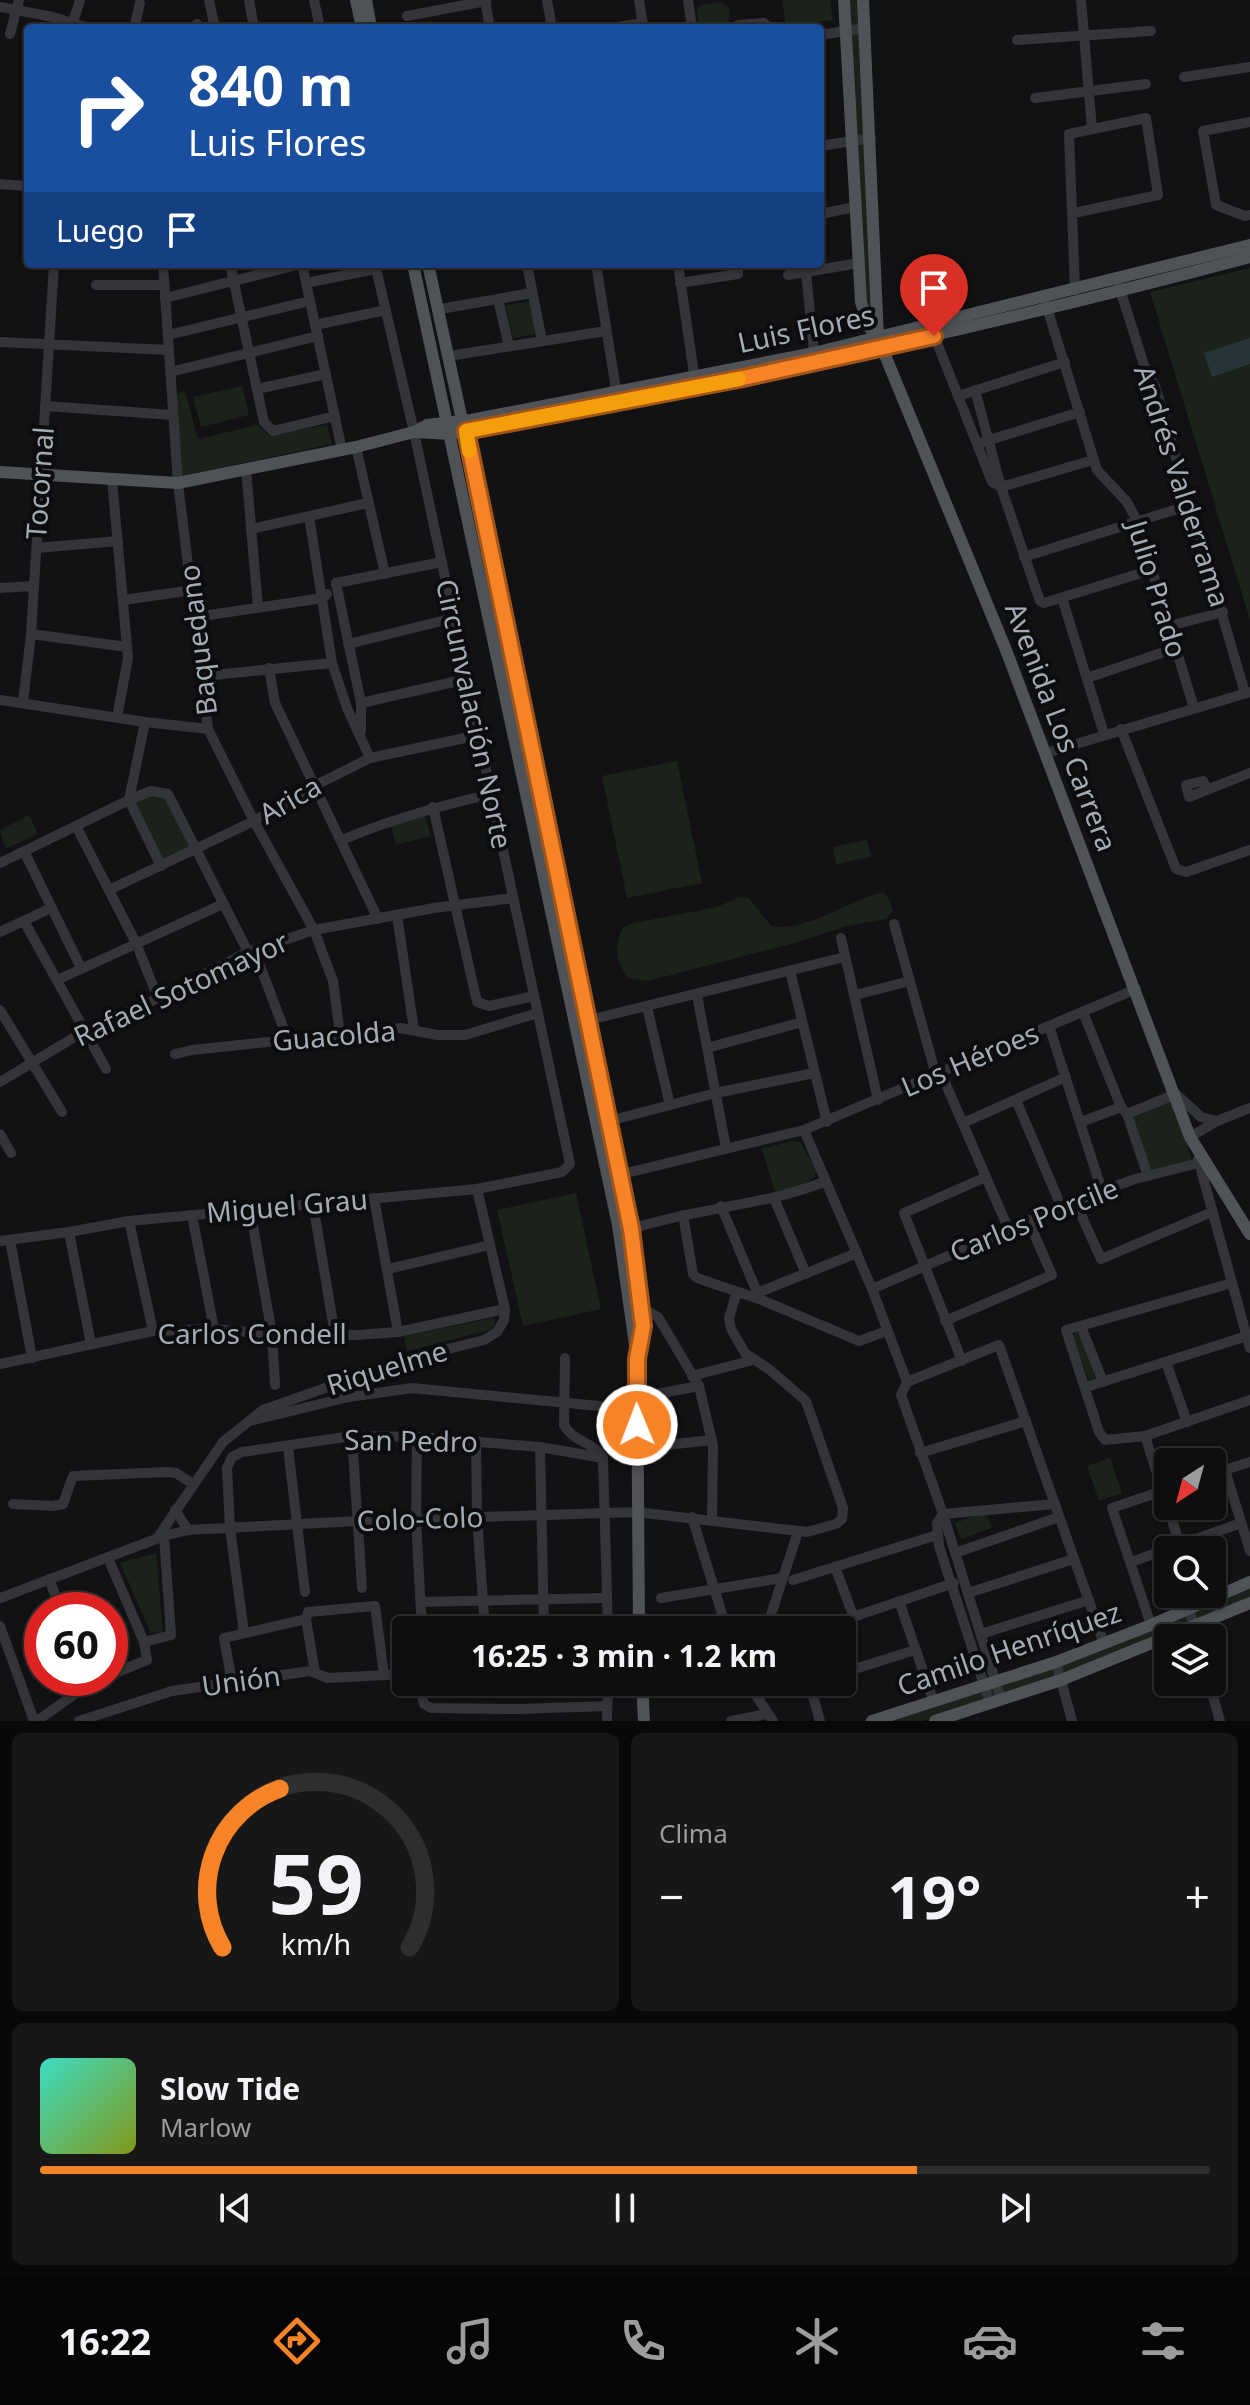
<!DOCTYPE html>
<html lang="es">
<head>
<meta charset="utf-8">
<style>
  :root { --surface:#0e0e0f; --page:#171718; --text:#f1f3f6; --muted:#9b9c9e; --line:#2e2e2f; --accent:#f78327 }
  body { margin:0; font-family:"Noto Sans",sans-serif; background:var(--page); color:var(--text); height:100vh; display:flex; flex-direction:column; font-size:30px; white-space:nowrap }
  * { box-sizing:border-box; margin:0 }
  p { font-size:26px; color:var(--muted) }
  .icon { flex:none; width:44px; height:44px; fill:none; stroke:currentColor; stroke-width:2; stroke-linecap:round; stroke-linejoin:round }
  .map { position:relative; height:1721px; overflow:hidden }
  .drawer { display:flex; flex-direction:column; gap:12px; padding:12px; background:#080808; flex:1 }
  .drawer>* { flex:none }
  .banner { position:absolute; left:24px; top:24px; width:800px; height:244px; border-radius:8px; box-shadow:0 2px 6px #0004,0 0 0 2px var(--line); background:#1a4fa0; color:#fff; overflow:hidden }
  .needle { width:52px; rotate:216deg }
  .buttons { position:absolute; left:1154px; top:1448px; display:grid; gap:16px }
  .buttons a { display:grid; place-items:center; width:72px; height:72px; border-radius:8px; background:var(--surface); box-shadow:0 2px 6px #0004,0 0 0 2px var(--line); font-size:40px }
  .speed { position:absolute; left:24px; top:1592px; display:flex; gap:16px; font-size:40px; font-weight:700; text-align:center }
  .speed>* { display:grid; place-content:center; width:104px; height:104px; border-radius:50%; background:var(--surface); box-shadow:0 2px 6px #0004,0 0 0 2px var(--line); line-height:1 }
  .speed .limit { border:12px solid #d22; background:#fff; color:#111 }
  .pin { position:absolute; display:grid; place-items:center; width:68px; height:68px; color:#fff; margin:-82px -34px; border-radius:50% 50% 50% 0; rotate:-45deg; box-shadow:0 0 8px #0007 }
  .pin .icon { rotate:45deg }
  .me { position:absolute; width:88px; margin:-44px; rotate:359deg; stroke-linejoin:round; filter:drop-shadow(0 0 6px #0008) }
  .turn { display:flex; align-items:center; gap:28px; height:168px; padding:0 32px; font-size:36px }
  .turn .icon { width:104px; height:104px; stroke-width:2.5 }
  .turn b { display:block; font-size:56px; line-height:68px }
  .then { display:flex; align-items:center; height:76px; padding:0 32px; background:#0003; gap:16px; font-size:30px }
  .big { font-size:60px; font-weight:700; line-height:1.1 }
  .drawer .tile { flex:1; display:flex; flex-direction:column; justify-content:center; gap:12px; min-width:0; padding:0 28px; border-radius:12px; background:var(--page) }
  .drawer .dial { align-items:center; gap:0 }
  .dial svg { height:208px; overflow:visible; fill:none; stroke:var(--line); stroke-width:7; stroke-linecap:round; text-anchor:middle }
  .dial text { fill:var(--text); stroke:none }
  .song { display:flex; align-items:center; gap:24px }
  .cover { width:96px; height:96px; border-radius:12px; background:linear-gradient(135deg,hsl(170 70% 55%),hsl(70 70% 35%)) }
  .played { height:8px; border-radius:4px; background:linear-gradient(90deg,var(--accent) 75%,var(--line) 75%) }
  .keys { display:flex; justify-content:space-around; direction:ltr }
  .heat { display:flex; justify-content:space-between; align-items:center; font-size:44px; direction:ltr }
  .drawer .tiles { flex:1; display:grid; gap:12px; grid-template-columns:1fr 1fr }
  .tile:last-child { grid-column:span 2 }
  .trip { position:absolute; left:392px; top:1616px; width:464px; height:80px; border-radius:8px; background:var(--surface); box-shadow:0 2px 6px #0004,0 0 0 2px var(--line); font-weight:700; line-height:80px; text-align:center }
  .tabs { display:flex; height:128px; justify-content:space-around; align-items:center; background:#060606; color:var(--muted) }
  .tabs .icon { width:56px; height:56px }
  .tabs .selected { color:var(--accent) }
  .tabs b { font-size:36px; color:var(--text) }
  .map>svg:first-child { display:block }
  .green { fill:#1b221a }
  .water { fill:#283438 }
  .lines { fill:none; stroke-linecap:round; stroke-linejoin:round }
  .minor { stroke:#333539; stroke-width:10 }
  .major { stroke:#4f5358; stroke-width:12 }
  .route-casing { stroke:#a15519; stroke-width:20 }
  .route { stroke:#f78327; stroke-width:14 }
  .slow { stroke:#f59e0b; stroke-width:14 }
  .labels { text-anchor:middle; stroke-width:8; stroke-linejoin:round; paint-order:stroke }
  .street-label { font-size:28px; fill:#a3acb5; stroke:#0d0d0f }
</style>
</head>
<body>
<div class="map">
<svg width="1250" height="1721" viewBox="0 0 1250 1721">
  <rect width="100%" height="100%" fill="#121214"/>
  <g class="green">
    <path d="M782,0h48l3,20 -47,8z"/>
    <path d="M846,0h15l14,331 -12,-30z"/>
    <path d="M721,2l9,6 -2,20h-29l-2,-19 3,-4z"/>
    <path d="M1250,268v352l-100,-328z"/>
    <path d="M530,301l7,33 -24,4 -7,-33z"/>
    <path d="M242,386l7,29 -48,12 -8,-30z"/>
    <path d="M185,391l13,48 59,-14 11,10 59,-10 5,19 -150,32 -7,-82z"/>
    <path d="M677,761l25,122 -75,15 -25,-122z"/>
    <path d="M152,794l13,4 24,47v3l-28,13 -28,-58z"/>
    <path d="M29,815l9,19 -31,14 -3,-3 -4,-15z"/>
    <path d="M425,815l6,21 -35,9 -5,-20z"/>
    <path d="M867,840l4,17 -35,7 -3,-17z"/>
    <path d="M883,892l6,7 4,12 -7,8 -40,7 -44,15 -154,40 -20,-3c-12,-16 -14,-32 -5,-51l11,-4 83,-16 23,-10 9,1 22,28c34,7 81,-27 112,-34z"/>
    <path d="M1171,1099l21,61 -43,13 -19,-56z"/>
    <path d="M792,1141l8,1 16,27 -1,8 -9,6 -31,9 -13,-43z"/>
    <path d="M576,1193l25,116 -78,17 -26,-116z"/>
    <path d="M494,1318l1,6 -5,6 -83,21 -3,-15z"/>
    <path d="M1079,1332l17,46 -7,2 -18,-45z"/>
    <path d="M1110,1458l12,35 -23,8 -12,-35z"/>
    <path d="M986,1512l6,16 -31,11 -6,-16z"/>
    <path d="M156,1553l7,79 -12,1 -31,-70z"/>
    <path d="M1250,1585v12l-191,79 -137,45h-34z"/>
  </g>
  <path class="water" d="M1250,338v26l-38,13 -8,-24z"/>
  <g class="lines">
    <g class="minor">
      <path d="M209,0l6,28"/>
      <path d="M249,0l5,28"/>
      <path d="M314,0l6,28"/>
      <path d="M485,0l5,28"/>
      <path d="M547,0l5,28"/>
      <path d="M639,0l4,26"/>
      <path d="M688,0l4,28"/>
      <path d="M1081,0l11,129"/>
      <path d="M0,7l53,10 35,11"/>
      <path d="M407,16l79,-15"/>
      <path d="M738,25l26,-2 5,5"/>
      <path d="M71,28l9,-28"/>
      <path d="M134,28l6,-25"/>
      <path d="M196,28l1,-4"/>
      <path d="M612,28l31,-5"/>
      <path d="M10,34l9,-34"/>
      <path d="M820,35l45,-7"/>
      <path d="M1017,40l134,-9"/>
      <path d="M1184,77l66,-10"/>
      <path d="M1035,98l111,-14"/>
      <path d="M1250,122l-47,9 13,74 29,11 5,-1"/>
      <path d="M820,146l51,-8"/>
      <path d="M0,184l28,2"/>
      <path d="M1074,213l84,-18 -12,-77 -77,16 6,156"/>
      <path d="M820,214l35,-7"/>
      <path d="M163,264l15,219 30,246 46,92 60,109 19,51 7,53"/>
      <path d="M230,264l34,158 9,9 62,-15"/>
      <path d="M302,264l40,186"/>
      <path d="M527,264l15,77"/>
      <path d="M596,264l21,132"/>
      <path d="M678,264l17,117"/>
      <path d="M806,272l8,81"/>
      <path d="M788,275l71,-12"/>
      <path d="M306,283l70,-14"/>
      <path d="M680,283l58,-9 -1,-10"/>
      <path d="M1118,283l26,82 11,21 90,307"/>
      <path d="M96,285h68"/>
      <path d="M165,298l136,-34"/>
      <path d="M498,299l11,47"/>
      <path d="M1045,301l52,169 30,32 10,19 57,187"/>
      <path d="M440,309l92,-16"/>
      <path d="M315,325l71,-15"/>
      <path d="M932,330l60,152 9,5 92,-27"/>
      <path d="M168,335l142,-34"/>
      <path d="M0,342l169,8"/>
      <path d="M449,356l157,-25"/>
      <path d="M170,372l148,-36"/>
      <path d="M257,389l69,-15"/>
      <path d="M975,390l26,97 39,114 4,2 107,-33"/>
      <path d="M958,396l107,-34"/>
      <path d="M45,406l128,9"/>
      <path d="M983,442l97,-30"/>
      <path d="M356,447l29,127"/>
      <path d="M246,469l12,139"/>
      <path d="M112,479l16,179 -11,59"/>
      <path d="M309,516l23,147 15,45 23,50"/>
      <path d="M251,529l117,-26"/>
      <path d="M37,548l81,-7"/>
      <path d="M1024,557l166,-52"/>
      <path d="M336,583l25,120v28"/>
      <path d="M336,583l106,-21"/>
      <path d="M0,588l34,-2"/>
      <path d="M1062,598l42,136"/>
      <path d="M123,600l70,-10"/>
      <path d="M196,617l127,-19 4,-4"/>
      <path d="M1169,626l54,-14"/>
      <path d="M31,634l96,13"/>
      <path d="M348,644l106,-26"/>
      <path d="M269,668l6,35 103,216"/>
      <path d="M203,676l129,-13"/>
      <path d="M1087,678l89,-30"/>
      <path d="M0,700l145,22 63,7"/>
      <path d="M23,702l8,-68 23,-370"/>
      <path d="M361,703l106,-24"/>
      <path d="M145,722l-16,78 32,66"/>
      <path d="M1121,729l55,140 10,3 64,-22"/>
      <path d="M1046,753l204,-61"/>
      <path d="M1207,789l-4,-8 -17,4 3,12 61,-24"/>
      <path d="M433,807l44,195 12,4 45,-10"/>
      <path d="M76,826l60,117 22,55"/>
      <path d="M342,840c49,-21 97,-34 149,-46"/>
      <path d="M24,851l57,117"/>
      <path d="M0,863l129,-63 22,-9 17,3 80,158"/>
      <path d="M109,890l145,-69 62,-36 54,-27 109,-23"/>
      <path d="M397,915l17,115"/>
      <path d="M24,921l82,148"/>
      <path d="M894,924l42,151"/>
      <path d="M0,932l51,-24"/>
      <path d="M841,938l37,162"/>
      <path d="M254,950l34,90"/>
      <path d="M790,971l37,151"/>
      <path d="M57,980l166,-76"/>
      <path d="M697,995l29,153"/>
      <path d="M855,995l55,-14"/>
      <path d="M647,1007l23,98"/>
      <path d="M0,1010l62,102"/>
      <path d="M1083,1012l38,95 6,7 21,62"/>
      <path d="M589,1020l256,-63"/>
      <path d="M1049,1026l53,165"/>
      <path d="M707,1048l95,-26"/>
      <path d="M175,1054l17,-4 209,-22 36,7h28l73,-22"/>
      <path d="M941,1073l67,155"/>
      <path d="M0,1082l83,-50 75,-34 90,-46 66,-22 120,-22 79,-10"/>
      <path d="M1016,1100l45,106"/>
      <path d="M1127,1114l49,-20 25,23 16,4"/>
      <path d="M609,1121l107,-28 98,-20"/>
      <path d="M1081,1122l40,-15"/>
      <path d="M963,1123l103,-46"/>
      <path d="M804,1130l68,159 35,93 -6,13 42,119 58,185"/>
      <path d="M0,1134l11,19"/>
      <path d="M1193,1144l-3,-7 27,-16 33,-13"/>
      <path d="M1198,1159l52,189"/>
      <path d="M614,1176l190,-46 332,-141"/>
      <path d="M374,1198l24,134"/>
      <path d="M774,1198l32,76"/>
      <path d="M1075,1201l26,58 111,-47"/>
      <path d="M313,1204l22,131"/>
      <path d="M721,1206l38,91"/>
      <path d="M250,1209l22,125 3,51"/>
      <path d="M192,1215l22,114"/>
      <path d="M683,1215l10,59 4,4 62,21 100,42 28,-10"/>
      <path d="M129,1221l24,110"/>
      <path d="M631,1229c64,-21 133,-23 195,-48"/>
      <path d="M69,1232l22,112"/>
      <path d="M10,1240l22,118"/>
      <path d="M0,1241l69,-9 60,-11 348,-32 85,-17 8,-8 -156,-732 -39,-168"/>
      <path d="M388,1269l102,-24"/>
      <path d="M1232,1283l-166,47 33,102 6,8 40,-4 105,-36"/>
      <path d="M872,1289l203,-88 60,-22 64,-16"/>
      <path d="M757,1293l100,-40"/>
      <path d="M642,1308l16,9 41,69 14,60 -1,73"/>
      <path d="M945,1321l107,-46 -24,-55"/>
      <path d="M1081,1326l22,56"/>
      <path d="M565,1358l-1,67c9,17 30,17 39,33"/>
      <path d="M962,1361l-58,-148 82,-36"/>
      <path d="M1166,1362l21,60"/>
      <path d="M0,1364l153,-33 61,-2 58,5 84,1 42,-3 107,-23"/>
      <path d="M692,1376l61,-16"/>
      <path d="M907,1382l92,-37 105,299"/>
      <path d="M699,1386l-42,8 -3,3 6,44 6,4 46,-5"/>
      <path d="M1086,1387l161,-51"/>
      <path d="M254,1420l95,-23 63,-9 187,18"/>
      <path d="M352,1436l10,152"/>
      <path d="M1145,1436l35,109"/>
      <path d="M417,1437l-1,82 6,111"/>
      <path d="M476,1441l1,76 8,113"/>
      <path d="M288,1447l17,145"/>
      <path d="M540,1447l4,183"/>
      <path d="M920,1453l106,-32"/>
      <path d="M603,1458l5,172"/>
      <path d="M1225,1470l25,81"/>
      <path d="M1212,1474l38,-12"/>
      <path d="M13,1504l40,2 10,-2 10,-28 95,-4 8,1 17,11"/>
      <path d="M175,1510l13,20"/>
      <path d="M943,1514l-6,9 2,23 51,157"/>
      <path d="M943,1514l112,-10"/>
      <path d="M692,1517l35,113"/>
      <path d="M158,1537l65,-95 40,-32 138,-49 83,-21 13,-8 7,-12 1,-11 -28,-120"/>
      <path d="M955,1553l104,-36"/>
      <path d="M108,1558l36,84 3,18 -37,15"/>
      <path d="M1131,1562l110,-39"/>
      <path d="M835,1567l18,48"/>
      <path d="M49,1579l12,31"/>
      <path d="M793,1580l144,-45"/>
      <path d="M968,1593l106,-34"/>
      <path d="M0,1598l164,-62 24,-6 169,-9 279,-9 171,20 29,-8 6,-5 1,-11 -37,-107 -36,-31 -25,-17 -14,-24 -2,-11 8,-26"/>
      <path d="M661,1598l121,-20"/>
      <path d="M899,1601l34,99"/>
      <path d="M421,1602l185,-4"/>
      <path d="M1189,1608l8,30"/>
      <path d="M1151,1625l-39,-117 56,-19"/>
      <path d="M0,1626l34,95"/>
      <path d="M766,1630l32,-98"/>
      <path d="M814,1630l140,-47"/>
      <path d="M244,1633l-14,-105 -3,-60 5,-11 10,-5 110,-16 65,1 123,10 63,11"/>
      <path d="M981,1634l108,-34"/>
      <path d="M144,1642l27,-7 -7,-99"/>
      <path d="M1056,1662l16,59"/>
      <path d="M315,1673l-9,-54 2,-7 67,-6 9,69"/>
      <path d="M842,1673l73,-23"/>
      <path d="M232,1682l-8,-44 82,-19"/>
      <path d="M419,1682l5,22 7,4 88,1 88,-3"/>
      <path d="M747,1682l26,39"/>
      <path d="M809,1682l11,39"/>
      <path d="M1209,1682l11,39"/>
      <path d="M37,1721l53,-38 12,-5"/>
      <path d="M79,1721l93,-30 138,-20 18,7 78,-4"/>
      <path d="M607,1721l1,-39"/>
      <path d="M731,1721l36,-7"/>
    </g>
    <g class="major">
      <path d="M356,0l6,28"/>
      <path d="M366,0l5,28"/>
      <path d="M844,0l17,302 8,25 9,11 128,312 184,487 60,97"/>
      <path d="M863,0l15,338"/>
      <path d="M413,264l205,961 19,134 2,271"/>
      <path d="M428,264l34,156 4,11 165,798 12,97 -5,28"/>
      <path d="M414,432l37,2c269,-49 535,-107 799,-177"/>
      <path d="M0,472l178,11 178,-36 58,-15 13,-7 44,-5 343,-67 436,-108"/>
      <path d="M642,1682l2,39"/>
      <path d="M872,1721l184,-59 95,-37 99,-43"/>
      <path d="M935,1721l126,-41 189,-77"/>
    </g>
  </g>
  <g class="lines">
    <defs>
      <path id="route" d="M637,1425v-66l6,-33 -12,-97 -165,-798 277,-53 191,-42"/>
    </defs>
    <use href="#route" class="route-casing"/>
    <use href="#route" class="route"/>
    <path class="slow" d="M469,451l-3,-20 273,-52"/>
  </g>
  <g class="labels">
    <g class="street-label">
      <text transform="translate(806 329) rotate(-12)" y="10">Luis Flores</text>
      <text transform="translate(40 483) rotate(-86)" y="10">Tocornal</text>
      <text transform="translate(1182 486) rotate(72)" y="10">Andrés Valderrama</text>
      <text transform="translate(1157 589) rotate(73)" y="10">Julio Prado</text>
      <text transform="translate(198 640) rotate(-97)" y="10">Baquedano</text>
      <text transform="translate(474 714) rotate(78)" y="10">Circunvalación Norte</text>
      <text transform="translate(1061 727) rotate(69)" y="10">Avenida Los Carrera</text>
      <text transform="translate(290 800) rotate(-30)" y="10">Arica</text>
      <text transform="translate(181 989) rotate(-25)" y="10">Rafael Sotomayor</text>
      <text transform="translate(334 1036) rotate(-5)" y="10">Guacolda</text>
      <text transform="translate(970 1060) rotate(-23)" y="10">Los Héroes</text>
      <text transform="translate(287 1206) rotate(-5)" y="10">Miguel Grau</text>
      <text transform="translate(1034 1220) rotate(-22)" y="10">Carlos Porcile</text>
      <text x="252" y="1344">Carlos Condell</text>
      <text transform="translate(387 1368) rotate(-17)" y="10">Riquelme</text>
      <text transform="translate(411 1441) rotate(1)" y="10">San Pedro</text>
      <text transform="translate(420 1519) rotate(-2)" y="10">Colo-Colo</text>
      <text transform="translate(1009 1649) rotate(-19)" y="10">Camilo Henríquez</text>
      <text transform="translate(241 1681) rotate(-8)" y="10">Unión</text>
    </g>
  </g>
</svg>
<div class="buttons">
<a><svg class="needle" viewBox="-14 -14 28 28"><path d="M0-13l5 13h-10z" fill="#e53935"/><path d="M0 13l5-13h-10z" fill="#9b9c9e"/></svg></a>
<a><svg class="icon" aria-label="search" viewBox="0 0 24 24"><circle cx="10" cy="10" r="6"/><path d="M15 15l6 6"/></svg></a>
<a><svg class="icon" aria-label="layers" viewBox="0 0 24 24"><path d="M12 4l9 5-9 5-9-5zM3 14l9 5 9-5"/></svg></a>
</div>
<div class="speed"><div class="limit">60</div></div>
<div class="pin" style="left:934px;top:336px;background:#d93025"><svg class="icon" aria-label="arrive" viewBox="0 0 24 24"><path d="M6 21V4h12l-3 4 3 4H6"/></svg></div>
<svg class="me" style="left:637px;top:1425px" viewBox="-20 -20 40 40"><circle r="17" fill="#f78327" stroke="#fff" stroke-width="3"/><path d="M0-11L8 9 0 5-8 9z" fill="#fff"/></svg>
<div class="trip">16:25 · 3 min · 1.2 km</div>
<div class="banner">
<div class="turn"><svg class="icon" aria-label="right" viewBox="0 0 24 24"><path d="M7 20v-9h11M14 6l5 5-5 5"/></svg><div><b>840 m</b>Luis Flores</div></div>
<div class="then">Luego<svg class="icon" aria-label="arrive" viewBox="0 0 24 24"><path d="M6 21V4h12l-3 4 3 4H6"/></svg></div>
</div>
</div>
<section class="drawer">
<div class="tiles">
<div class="tile dial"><svg viewBox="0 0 100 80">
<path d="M14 69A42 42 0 1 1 86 69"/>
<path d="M14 69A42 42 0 0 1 36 8" stroke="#f78327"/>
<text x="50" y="56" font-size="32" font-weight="700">59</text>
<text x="50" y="72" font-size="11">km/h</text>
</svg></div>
<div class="tile"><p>Clima</p>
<div class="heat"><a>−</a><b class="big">19°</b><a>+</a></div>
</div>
<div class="tile">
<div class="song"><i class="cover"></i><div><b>Slow Tide</b><p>Marlow</p></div></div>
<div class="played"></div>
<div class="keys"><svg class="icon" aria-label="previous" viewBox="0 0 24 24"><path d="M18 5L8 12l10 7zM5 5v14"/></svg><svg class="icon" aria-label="pause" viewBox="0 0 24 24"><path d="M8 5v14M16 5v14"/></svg><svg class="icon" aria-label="next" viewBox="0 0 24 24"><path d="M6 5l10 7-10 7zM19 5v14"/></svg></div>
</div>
</div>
</section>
<nav class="tabs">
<b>16:22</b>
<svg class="icon selected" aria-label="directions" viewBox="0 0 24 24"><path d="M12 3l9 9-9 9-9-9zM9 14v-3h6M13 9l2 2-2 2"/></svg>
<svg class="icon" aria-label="music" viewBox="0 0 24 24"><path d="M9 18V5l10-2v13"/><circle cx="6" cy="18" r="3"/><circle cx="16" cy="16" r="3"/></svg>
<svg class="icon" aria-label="phone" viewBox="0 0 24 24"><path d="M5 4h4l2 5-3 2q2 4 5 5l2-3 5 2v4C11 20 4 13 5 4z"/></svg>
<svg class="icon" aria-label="climate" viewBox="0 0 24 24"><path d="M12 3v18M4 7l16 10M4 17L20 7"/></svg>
<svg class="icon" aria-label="car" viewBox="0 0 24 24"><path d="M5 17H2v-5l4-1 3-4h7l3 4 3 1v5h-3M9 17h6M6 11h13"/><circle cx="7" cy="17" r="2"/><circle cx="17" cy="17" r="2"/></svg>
<svg class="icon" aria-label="filters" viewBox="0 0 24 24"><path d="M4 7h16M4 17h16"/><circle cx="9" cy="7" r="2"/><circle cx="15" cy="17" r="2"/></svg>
</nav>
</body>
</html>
